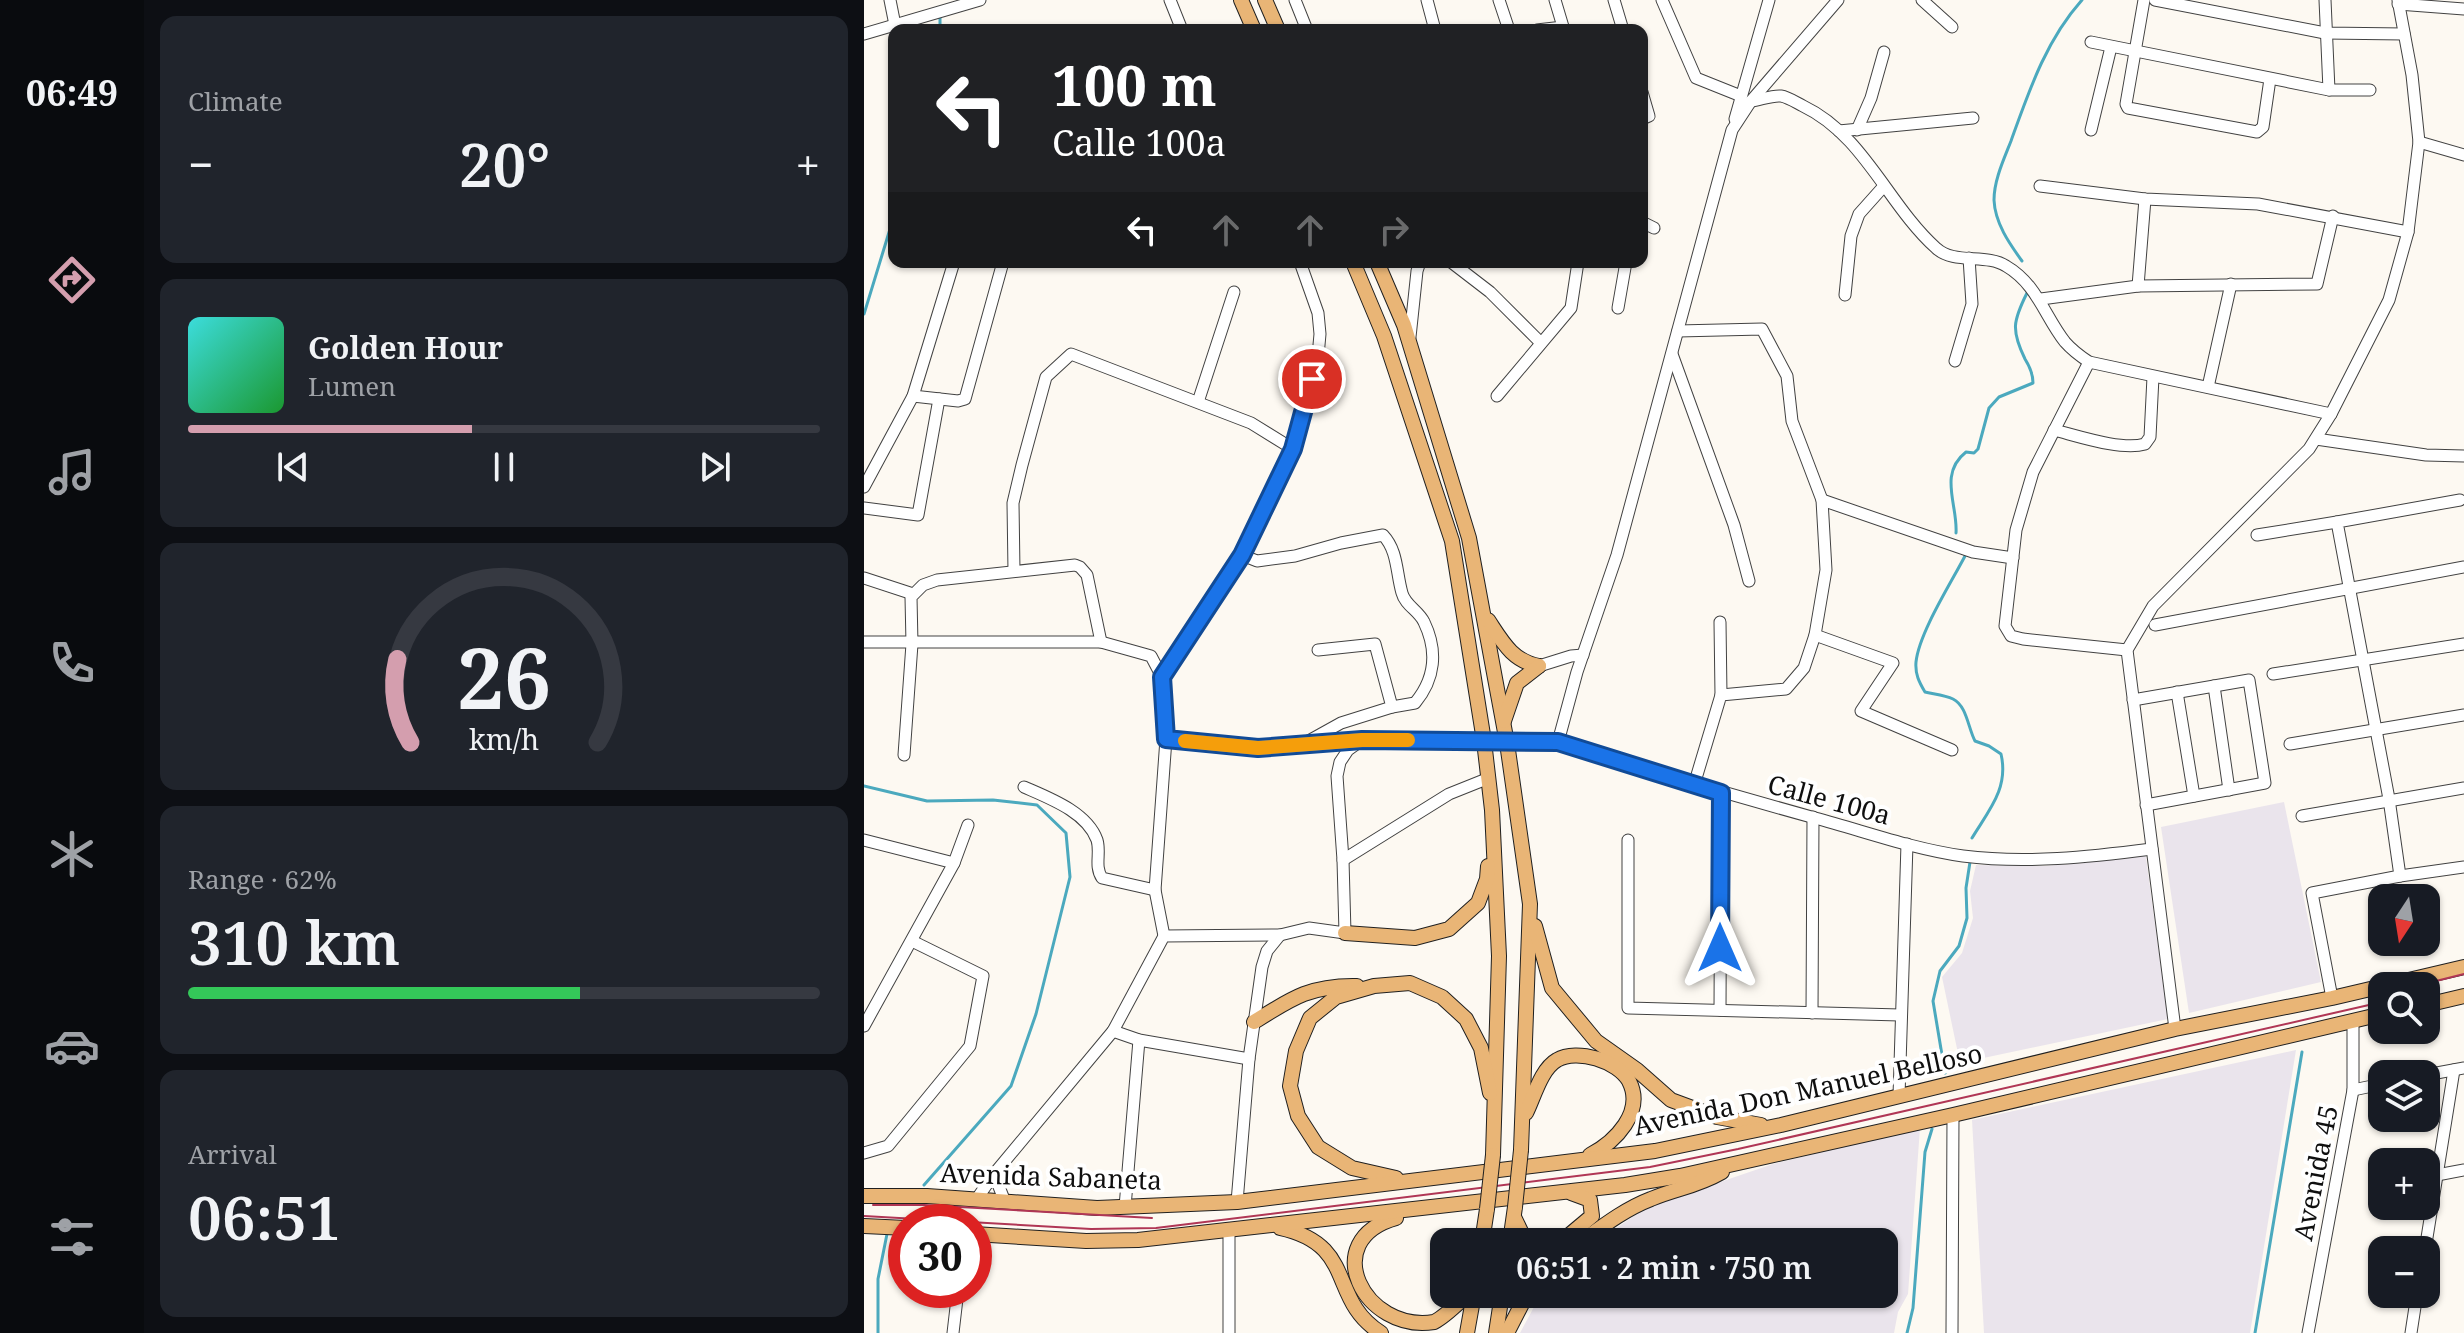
<!DOCTYPE html>
<html lang="en">
<head>
<meta charset="utf-8">
<style>
  :root { --surface:#171b24; --page:#20242c; --text:#f1f3f6; --muted:#9ea1a6; --line:#363941; --accent:#d49eae }
  body { margin:0; font-family:"Noto Serif",serif; background:var(--page); color:var(--text); height:100vh; display:flex; flex-direction:column; font-size:30px; white-space:nowrap }
  * { box-sizing:border-box; margin:0 }
  p { font-size:26px; color:var(--muted) }
  .icon { flex:none; width:44px; height:44px; fill:none; stroke:currentColor; stroke-width:2; stroke-linecap:round; stroke-linejoin:round }
  .map { position:relative; flex:1; overflow:hidden }
  .drawer { display:flex; flex-direction:column; gap:16px; padding:16px; background:#0d0f14; width:720px }
  .drawer>* { flex:none }
  .banner { position:absolute; left:24px; top:24px; width:760px; height:244px; border-radius:16px; box-shadow:0 2px 6px #0004; background:#202124; color:#fff; overflow:hidden }
  .needle { width:52px; rotate:192deg }
  .tools { position:absolute; left:1504px; top:884px; display:grid; gap:16px }
  .tools a { display:grid; place-items:center; width:72px; height:72px; border-radius:16px; background:var(--surface); box-shadow:0 2px 6px #0004; font-size:40px }
  .speed { position:absolute; left:24px; top:1204px; display:flex; gap:16px; font-size:40px; font-weight:700; text-align:center }
  .speed>* { display:grid; place-content:center; width:104px; height:104px; border-radius:50%; background:var(--surface); box-shadow:0 2px 6px #0004; line-height:1 }
  .speed .limit { border:12px solid #d22; background:#fff; color:#111 }
  .pin { position:absolute; display:grid; place-items:center; width:68px; height:68px; color:#fff; margin:-34px; border:4px solid #fff; border-radius:50%; box-shadow:0 2px 8px #0007 }
  .me { position:absolute; width:88px; margin:-44px; rotate:0deg; stroke-linejoin:round; filter:drop-shadow(0 0 6px #0008) }
  .turn { display:flex; align-items:center; gap:28px; height:168px; padding:0 32px; font-size:36px }
  .turn .icon { width:104px; height:104px; stroke-width:2.5 }
  .turn b { display:block; font-size:56px; line-height:68px }
  .lanes { display:flex; align-items:center; height:76px; padding:0 32px; background:#0003; justify-content:center; gap:40px; direction:ltr }
  .lanes .off { opacity:.35 }
  .big { font-size:60px; font-weight:600; line-height:1.1 }
  .drawer .tile { flex:1; display:flex; flex-direction:column; justify-content:center; gap:12px; min-width:0; padding:0 28px; border-radius:16px; background:var(--page) }
  .drawer .dial { align-items:center; gap:0 }
  .dial svg { height:208px; overflow:visible; fill:none; stroke:var(--line); stroke-width:7; stroke-linecap:round; text-anchor:middle }
  .dial text { fill:var(--text); stroke:none }
  .song { display:flex; align-items:center; gap:24px }
  .cover { width:96px; height:96px; border-radius:12px; background:linear-gradient(135deg,hsl(180 70% 55%),hsl(130 70% 35%)) }
  .played { height:8px; border-radius:4px; background:linear-gradient(90deg,var(--accent) 45%,var(--line) 45%) }
  .keys { display:flex; justify-content:space-around; direction:ltr }
  .heat { display:flex; justify-content:space-between; align-items:center; font-size:44px; direction:ltr }
  .charge { height:12px; border-radius:6px; background:linear-gradient(90deg,#34c759 62%,var(--line) 0) }
  .trip { position:absolute; left:566px; top:1228px; width:468px; height:80px; border-radius:16px; background:var(--surface); box-shadow:0 2px 6px #0004; font-weight:600; line-height:80px; text-align:center }
  main { display:flex; flex:1; min-height:0 }
  .tab-bar { display:flex; flex-direction:column; width:144px; justify-content:space-around; align-items:center; background:#090b0e; color:var(--muted) }
  .tab-bar .icon { width:56px; height:56px }
  .tab-bar .on { color:var(--accent) }
  .tab-bar b { font-size:36px; color:var(--text) }
  .map>svg:first-child { display:block }
  .industrial { fill:#eae4ec }
  .lines { fill:none; stroke-linecap:round; stroke-linejoin:round }
  .stream { stroke:#4ba9be; stroke-width:3 }
  .minor-casing { stroke:#424242; stroke-width:13 }
  .major-casing { stroke:#202020; stroke-width:16 }
  .minor { stroke:#fff; stroke-width:11 }
  .major { stroke:#e9b576; stroke-width:14 }
  .tram { stroke:#b03655; stroke-width:2 }
  .minor-bridge-casing { stroke:#424242; stroke-width:13; stroke-linecap:butt }
  .major-bridge-casing { stroke:#202020; stroke-width:16; stroke-linecap:butt }
  .minor-bridge { stroke:#fff; stroke-width:11 }
  .major-bridge { stroke:#e9b576; stroke-width:14 }
  .route-casing { stroke:#114b97; stroke-width:20 }
  .route { stroke:#1a73e8; stroke-width:14 }
  .slow { stroke:#f59e0b; stroke-width:14 }
  .labels { text-anchor:middle; stroke-width:8; stroke-linejoin:round; paint-order:stroke }
  .street-label { font-size:26px; fill:#0f0f0f; stroke:#fff }
</style>
</head>
<body>
<main>
<nav class="tab-bar">
<b>06:49</b>
<svg class="icon on" aria-label="directions" viewBox="0 0 24 24"><path d="M12 3l9 9-9 9-9-9zM9 14v-3h6M13 9l2 2-2 2"/></svg>
<svg class="icon" aria-label="music" viewBox="0 0 24 24"><path d="M9 18V5l10-2v13"/><circle cx="6" cy="18" r="3"/><circle cx="16" cy="16" r="3"/></svg>
<svg class="icon" aria-label="phone" viewBox="0 0 24 24"><path d="M5 4h4l2 5-3 2q2 4 5 5l2-3 5 2v4C11 20 4 13 5 4z"/></svg>
<svg class="icon" aria-label="climate" viewBox="0 0 24 24"><path d="M12 3v18M4 7l16 10M4 17L20 7"/></svg>
<svg class="icon" aria-label="car" viewBox="0 0 24 24"><path d="M5 17H2v-5l4-1 3-4h7l3 4 3 1v5h-3M9 17h6M6 11h13"/><circle cx="7" cy="17" r="2"/><circle cx="17" cy="17" r="2"/></svg>
<svg class="icon" aria-label="filters" viewBox="0 0 24 24"><path d="M4 7h16M4 17h16"/><circle cx="9" cy="7" r="2"/><circle cx="15" cy="17" r="2"/></svg>
</nav>
<section class="drawer">
<div class="tile"><p>Climate</p>
<div class="heat"><a>−</a><b class="big">20°</b><a>+</a></div>
</div>
<div class="tile">
<div class="song"><i class="cover"></i><div><b>Golden Hour</b><p>Lumen</p></div></div>
<div class="played"></div>
<div class="keys"><svg class="icon" aria-label="previous" viewBox="0 0 24 24"><path d="M18 5L8 12l10 7zM5 5v14"/></svg><svg class="icon" aria-label="pause" viewBox="0 0 24 24"><path d="M8 5v14M16 5v14"/></svg><svg class="icon" aria-label="next" viewBox="0 0 24 24"><path d="M6 5l10 7-10 7zM19 5v14"/></svg></div>
</div>
<div class="tile dial"><svg viewBox="0 0 100 80">
<path d="M14 69A42 42 0 1 1 86 69"/>
<path d="M14 69A42 42 0 0 1 9 37" stroke="#d49eae"/>
<text x="50" y="56" font-size="32" font-weight="700">26</text>
<text x="50" y="72" font-size="11">km/h</text>
</svg></div>
<div class="tile"><p>Range · 62%</p><b class="big">310 km</b><div class="charge"></div></div>
<div class="tile"><p>Arrival</p><b class="big">06:51</b></div>
</section>
<div class="map">
<svg width="1600" height="1333" viewBox="0 0 1600 1333">
  <rect width="100%" height="100%" fill="#fdf9f2"/>
  <g class="industrial">
    <path d="M1420,802l37,180 -132,31 -28,-186z"/>
    <path d="M1281,850l23,169 -208,44 -18,-86 20,-24 11,-35 -3,-27 6,-26 67,1 42,-3z"/>
    <path d="M1432,1050l-46,283h-266l-12,-213z"/>
    <path d="M1056,1128l-12,166 -10,18 -4,21h-374l21,-39h343v-52h-288l51,-35 126,-43z"/>
  </g>
  <g class="lines">
    <g class="stream">
      <path d="M76,30v-14"/>
      <path d="M1158,261c-13,-18 -27,-38 -28,-61 0,-20 10,-41 17,-59 18,-50 35,-101 71,-141"/>
      <path d="M0,314l30,-98"/>
      <path d="M1092,533c2,-28 -18,-59 10,-81l8,1 4,-4 11,-41 10,-11 34,-14c0,-9 -3,-16 -8,-24 -14,-29 -12,-38 2,-66"/>
      <path d="M1101,556c-14,27 -46,77 -49,106 -1,12 3,20 9,30 8,2 20,3 28,7 14,7 15,29 22,42l14,5 12,8c8,34 -12,56 -29,84"/>
      <path d="M0,786l63,15 66,-1 44,5 29,28 4,44 -34,137 -25,72 -87,99"/>
      <path d="M1081,1073l-12,-72 7,-30 19,-25 8,-28 -1,-30 4,-26"/>
      <path d="M14,1333v-54l9,-45"/>
      <path d="M1043,1333l6,-25 12,-156 7,-23"/>
      <path d="M1391,1333l47,-281"/>
    </g>
    <defs>
      <g id="minor">
        <path d="M26,0l5,25"/>
        <path d="M306,0l12,30"/>
        <path d="M431,0l12,30"/>
        <path d="M563,0l8,30"/>
        <path d="M635,0l10,30"/>
        <path d="M691,0l9,30"/>
        <path d="M750,0l9,30"/>
        <path d="M798,0l34,78 45,18"/>
        <path d="M1058,0l30,27"/>
        <path d="M1280,0l-18,104 2,4 129,24 6,-5 7,-48"/>
        <path d="M1291,0l170,33 79,1"/>
        <path d="M1461,0l4,90"/>
        <path d="M1534,4l66,5"/>
        <path d="M673,30l26,-3"/>
        <path d="M0,34l116,-34"/>
        <path d="M1227,42l238,48h41"/>
        <path d="M778,92l7,24 -7,3"/>
        <path d="M887,101c9,-1 21,-6 30,-5 7,1 16,7 22,10 61,29 85,99 133,142 18,17 50,5 70,18 31,18 39,51 59,76 7,8 15,14 24,20l242,52"/>
        <path d="M871,119l34,-119"/>
        <path d="M993,130l14,-32 13,-46"/>
        <path d="M1227,130l20,-83"/>
        <path d="M975,131l134,-13"/>
        <path d="M1555,142l45,13"/>
        <path d="M1176,186l105,13 113,5 150,28"/>
        <path d="M778,222l12,6"/>
        <path d="M587,262l39,30 51,51"/>
        <path d="M1274,286l7,-87"/>
        <path d="M981,295l6,-59 8,-22 25,-28"/>
        <path d="M1177,299l97,-13 179,-2 16,-68"/>
        <path d="M754,308l8,-46"/>
        <path d="M814,331l84,-2 25,47 5,45 30,79 4,70 -11,65 -11,33 -18,21 -65,6 -27,90"/>
        <path d="M546,337l7,-66 3,-9"/>
        <path d="M808,354l62,171 15,56"/>
        <path d="M1091,361l17,-57 -3,-46"/>
        <path d="M1225,362l-56,110 -17,58 -11,96 6,10 12,3 104,11"/>
        <path d="M1344,387l23,-103"/>
        <path d="M49,396l45,5 7,-2 38,-137"/>
        <path d="M633,396l74,-88 7,-46"/>
        <path d="M334,402l36,-110"/>
        <path d="M1190,430c24,6 68,21 91,14l5,-7 3,-60"/>
        <path d="M1452,439l110,16 38,1"/>
        <path d="M0,487l49,-91 41,-134"/>
        <path d="M958,500l151,52 40,6"/>
        <path d="M0,508l54,7 21,-116"/>
        <path d="M1393,535l80,-13"/>
        <path d="M378,555l15,6 38,-5 46,-13 42,-8c15,16 13,37 19,58 3,12 17,18 22,29 14,29 11,57 -9,81l-23,4"/>
        <path d="M150,571l-1,-68 9,-38 24,-88 25,-23 180,69 42,26"/>
        <path d="M0,578l49,16"/>
        <path d="M856,622l1,73"/>
        <path d="M1291,625l309,-58"/>
        <path d="M951,635l78,28 -32,48 91,39"/>
        <path d="M0,642h237l50,14 11,21 4,62 -11,151 9,46"/>
        <path d="M675,666l32,-10 12,-1"/>
        <path d="M1409,674l191,-30"/>
        <path d="M298,677l80,-122 51,-106 25,-93 2,-22 -2,-21 -18,-51"/>
        <path d="M1350,686l15,104"/>
        <path d="M1313,692l17,104"/>
        <path d="M1269,700l116,-20 16,103 -119,22"/>
        <path d="M302,739l92,9 104,-8 93,-1"/>
        <path d="M672,741l22,1c85,28 171,52 257,76 49,13 98,31 148,38 63,8 126,1 189,-7"/>
        <path d="M694,742l19,-70 40,-117 115,-425 19,-29 87,-101"/>
        <path d="M441,743l36,-20 51,-16 -17,-63 -57,6"/>
        <path d="M1426,744l174,-29"/>
        <path d="M40,755l8,-111 -1,-47 12,-12 14,-5 138,-15 5,2 7,8 14,67"/>
        <path d="M160,787c25,11 63,25 73,53 4,13 -3,26 5,38l53,12"/>
        <path d="M1438,816l162,-28"/>
        <path d="M0,840l90,23"/>
        <path d="M764,840v168l272,7"/>
        <path d="M479,860l106,-66 40,-16"/>
        <path d="M1536,876l64,-9"/>
        <path d="M1468,998l-20,-105 88,-17 -11,-77 -52,-277 123,-22"/>
        <path d="M856,1010l1,-217"/>
        <path d="M948,1013l1,-196"/>
        <path d="M0,1026l90,-163 14,-38"/>
        <path d="M1311,1029l-48,-379 26,-44 156,-157 22,-35 58,-114 19,-68 11,-90 -7,-67 -14,-75"/>
        <path d="M249,1031l26,9 110,19"/>
        <path d="M1562,1075l38,-7"/>
        <path d="M1489,1090l29,-6"/>
        <path d="M1035,1096l8,-252"/>
        <path d="M0,1153l24,-7 82,-100 13,-70 -71,-35"/>
        <path d="M130,1174l119,-143 51,-95 116,-1 29,-7 36,5 -2,-73 -6,-84 3,-14 8,-12 14,-10"/>
        <path d="M1573,1175l27,-5"/>
        <path d="M112,1200l18,-26 11,28"/>
        <path d="M373,1202l12,-143 13,-92 5,-16 13,-16"/>
        <path d="M261,1207l14,-167"/>
        <path d="M1561,1250l29,-180"/>
        <path d="M89,1333l5,-43"/>
        <path d="M365,1333v-103"/>
        <path d="M1088,1333l1,-218"/>
        <path d="M1444,1333l45,-243v-69"/>
        <path d="M1547,1333l6,-39"/>
      </g>
      <g id="major">
        <path d="M377,0l13,30"/>
        <path d="M401,0l13,30"/>
        <path d="M489,262l31,74 68,205 32,200 8,69 7,146 -6,199"/>
        <path d="M513,262l27,63 65,213 38,205 23,161 -9,246"/>
        <path d="M624,620c14,21 24,41 51,46"/>
        <path d="M640,721l13,-38 22,-17"/>
        <path d="M671,926l17,62 44,53 41,29 34,30 46,17 44,8"/>
        <path d="M481,933l70,5 34,-9 29,-26 9,-24 1,-13"/>
        <path d="M1562,1005l38,-9"/>
        <path d="M390,1022c38,-24 57,-37 103,-36"/>
        <path d="M662,1113c8,-16 15,-44 31,-53 20,-12 61,1 72,21 16,31 -14,61 -39,74"/>
        <path d="M532,1178l-44,-10 -34,-21 -20,-31 -8,-30 6,-35 14,-33 26,-21 38,-11 36,-3 32,14 24,22 15,29 9,45"/>
        <path d="M0,1196h63l170,12 140,-6 418,-51 126,-26 394,-96 157,-31 132,-31"/>
        <path d="M650,1217l12,25"/>
        <path d="M532,1218c-79,22 -32,115 38,104 12,-6 24,-19 34,-28"/>
        <path d="M0,1226l42,2"/>
        <path d="M416,1228c78,17 47,71 101,105"/>
        <path d="M110,1234l112,7 52,-1 487,-55 55,-9 273,-61 429,-101"/>
        <path d="M618,1242l5,-33"/>
        <path d="M646,1242l5,-35"/>
        <path d="M697,1242l31,-26 -2,-16 -19,-7"/>
        <path d="M717,1242c22,-16 44,-33 70,-43 26,-11 45,-12 71,-27"/>
        <path d="M603,1333l7,-39"/>
        <path d="M632,1333l6,-39"/>
        <path d="M643,1333l20,-39"/>
      </g>
    </defs>
    <use href="#minor" class="minor-casing"/>
    <use href="#major" class="major-casing"/>
    <use href="#minor" class="minor"/>
    <use href="#major" class="major"/>
    <g class="tram">
      <path d="M1552,986l48,-12"/>
      <path d="M9,1205h51l228,13"/>
      <path d="M0,1216l227,13 65,-1 494,-61 88,-18 644,-147"/>
    </g>
    <defs>
      <path id="minor-bridge" d="M591,739l81,2"/>
      <g id="major-bridge">
        <path d="M651,1207l6,-57"/>
        <path d="M623,1209l6,-54"/>
      </g>
    </defs>
    <use href="#minor-bridge" class="minor-bridge-casing"/>
    <use href="#major-bridge" class="major-bridge-casing"/>
    <use href="#minor-bridge" class="minor-bridge"/>
    <use href="#major-bridge" class="major-bridge"/>
  </g>
  <g class="lines">
    <defs>
      <path id="route" d="M448,379l-19,70 -51,106 -80,122 4,62 92,9 104,-8 196,2 163,51 -1,155"/>
    </defs>
    <use href="#route" class="route-casing"/>
    <use href="#route" class="route"/>
    <path class="slow" d="M321,741l73,7 104,-8h46"/>
  </g>
  <g class="labels">
    <g class="street-label">
      <text transform="translate(965 800) rotate(15)" y="9">Calle 100a</text>
      <text transform="translate(944 1090) rotate(-12)" y="9">Avenida Don Manuel Belloso</text>
      <text transform="translate(1452 1173) rotate(-79)" y="9">Avenida 45</text>
      <text transform="translate(187 1177) rotate(2)" y="9">Avenida Sabaneta</text>
    </g>
  </g>
</svg>
<div class="tools">
<a><svg class="needle" viewBox="-14 -14 28 28"><path d="M0-13l5 13h-10z" fill="#e53935"/><path d="M0 13l5-13h-10z" fill="#9ea1a6"/></svg></a>
<a><svg class="icon" aria-label="search" viewBox="0 0 24 24"><circle cx="10" cy="10" r="6"/><path d="M15 15l6 6"/></svg></a>
<a><svg class="icon" aria-label="layers" viewBox="0 0 24 24"><path d="M12 4l9 5-9 5-9-5zM3 14l9 5 9-5"/></svg></a>
<a>+</a>
<a>−</a>
</div>
<div class="speed"><div class="limit">30</div></div>
<div class="pin" style="left:448px;top:379px;background:#d93025"><svg class="icon" aria-label="arrive" viewBox="0 0 24 24"><path d="M6 21V4h12l-3 4 3 4H6"/></svg></div>
<svg class="me" style="left:856px;top:948px" viewBox="-20 -20 40 40"><path d="M0-17L14 15 0 8-14 15z" fill="#1a73e8" stroke="#fff" stroke-width="4"/></svg>
<div class="trip">06:51 · 2 min · 750 m</div>
<div class="banner">
<div class="turn"><svg class="icon" aria-label="left" viewBox="0 0 24 24"><path d="M17 20v-9H6M10 6l-5 5 5 5"/></svg><div><b>100 m</b>Calle 100a</div></div>
<div class="lanes"><svg class="icon" aria-label="left" viewBox="0 0 24 24"><path d="M17 20v-9H6M10 6l-5 5 5 5"/></svg><svg class="icon off" aria-label="ahead" viewBox="0 0 24 24"><path d="M12 20V5M6 11l6-6 6 6"/></svg><svg class="icon off" aria-label="ahead" viewBox="0 0 24 24"><path d="M12 20V5M6 11l6-6 6 6"/></svg><svg class="icon off" aria-label="right" viewBox="0 0 24 24"><path d="M7 20v-9h11M14 6l5 5-5 5"/></svg></div>
</div>
</div>
</main>
</body>
</html>
